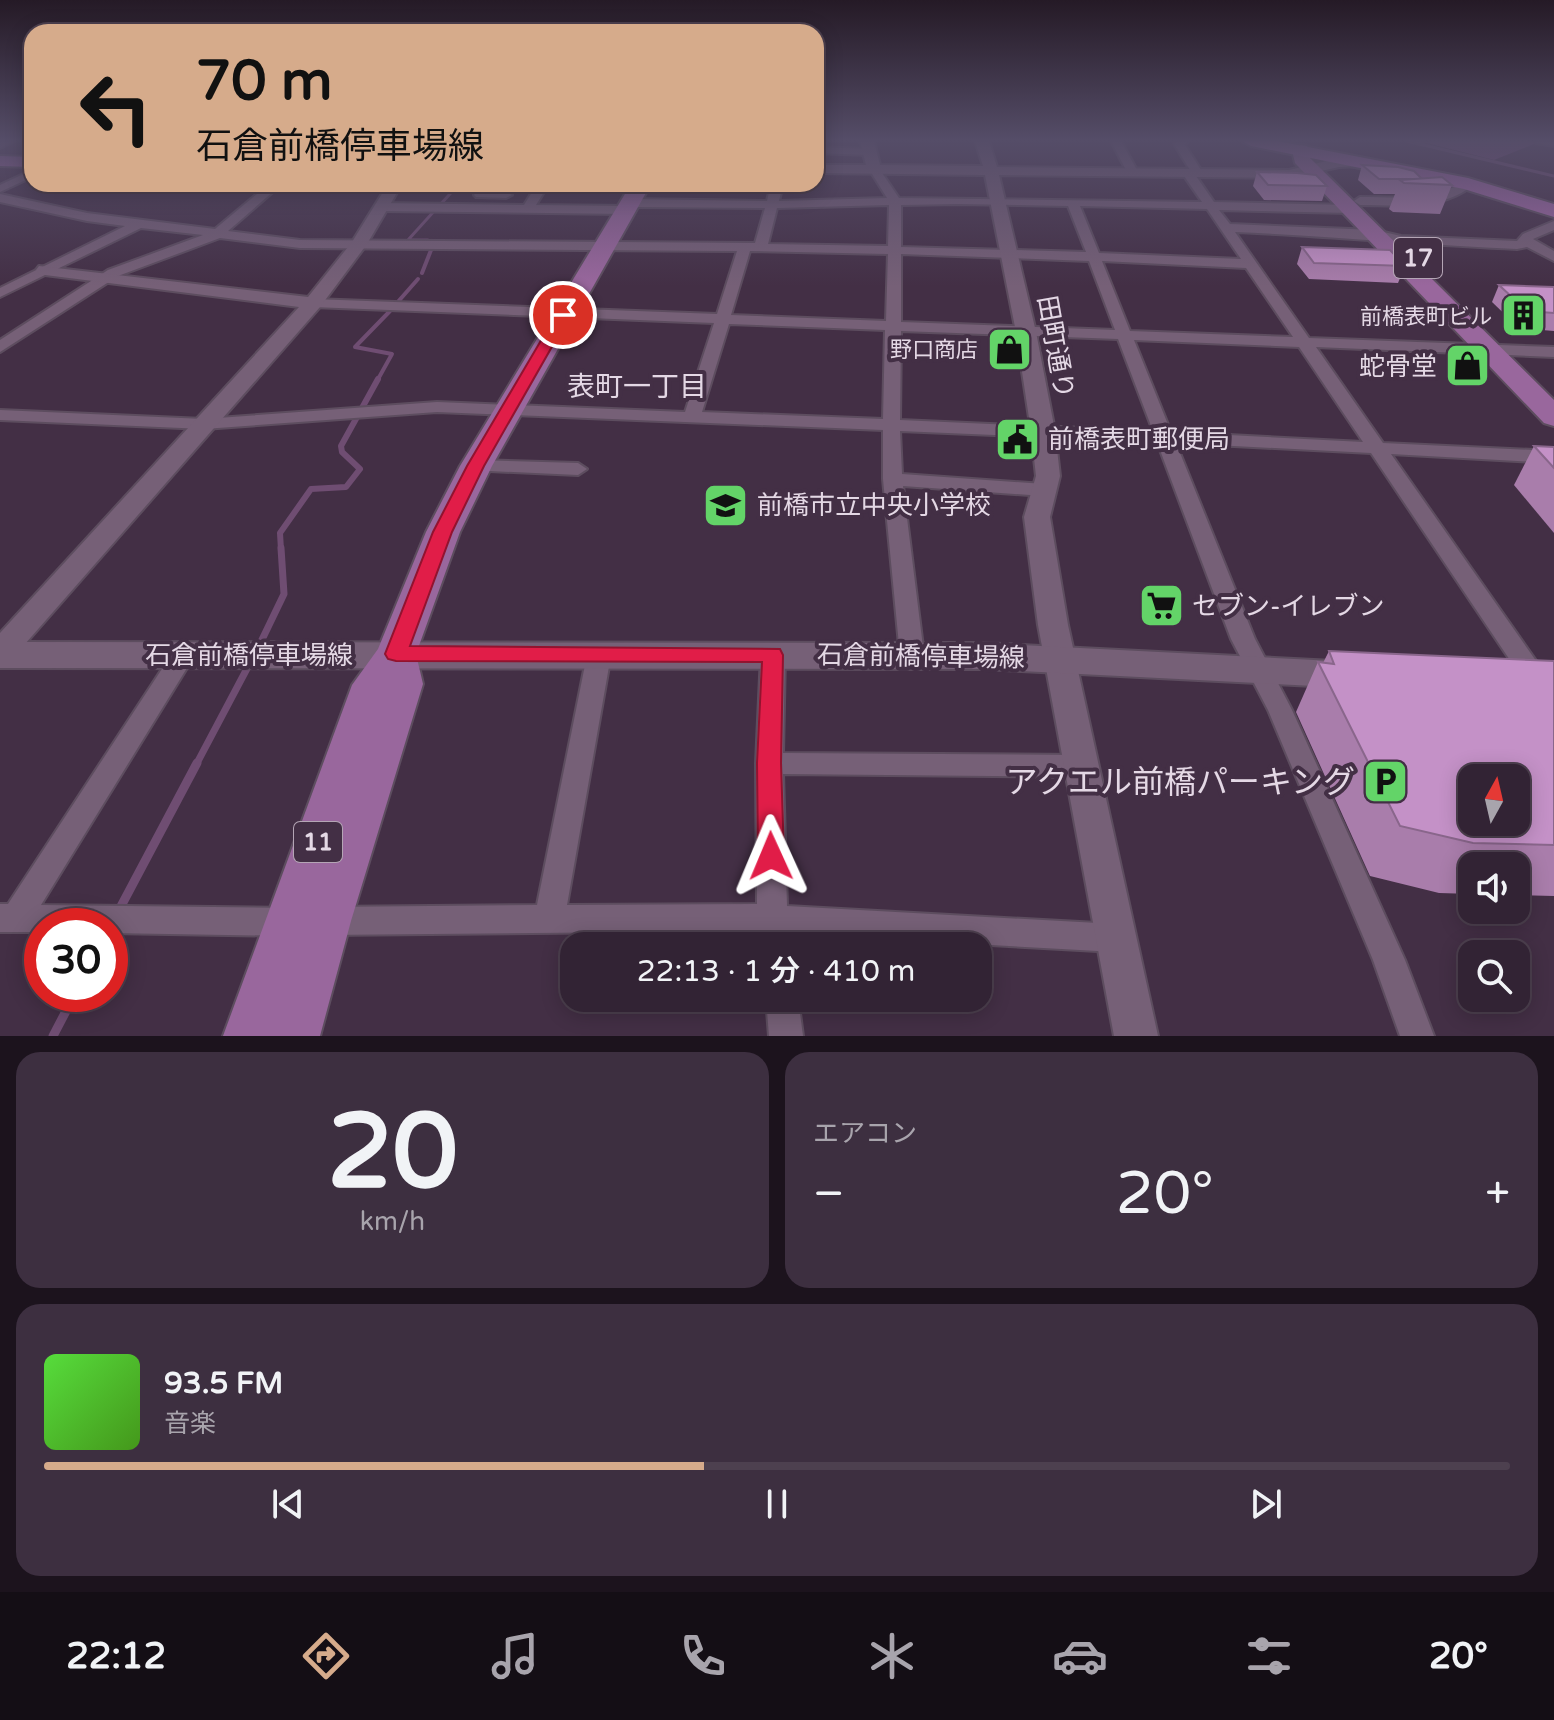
<!DOCTYPE html>
<html lang="ja">
<head>
<meta charset="utf-8">
<style>
  :root { --surface:#322334; --page:#3d2f40; --text:#f1f3f6; --muted:#a8a4ac; --line:#4d404f; --accent:#d6ab8b }
  body { margin:0; font-family:"Varela Round","Noto Sans JP",sans-serif; background:var(--page); color:var(--text); height:100vh; display:flex; flex-direction:column; font-size:30px; white-space:nowrap }
  * { box-sizing:border-box; margin:0 }
  p { font-size:26px; color:var(--muted) }
  .icon { flex:none; width:44px; height:44px; fill:none; stroke:currentColor; stroke-width:2; stroke-linecap:round; stroke-linejoin:round }
  .map { position:relative; height:1036px; overflow:hidden }
  .sheet { display:flex; flex-direction:column; gap:16px; padding:16px; background:#1c131d; flex:1 }
  .sheet>* { flex:none }
  .banner { position:absolute; left:24px; top:24px; width:800px; height:168px; border-radius:24px; box-shadow:0 4px 20px #0003,0 0 0 2px var(--line); background:#d6ab8b; color:#111; overflow:hidden }
  .needle { width:52px; rotate:8deg }
  .tools { position:absolute; left:1458px; top:764px; display:grid; gap:16px }
  .tools a { display:grid; place-items:center; width:72px; height:72px; border-radius:16px; background:var(--surface); box-shadow:0 4px 20px #0003,0 0 0 2px var(--line); font-size:40px }
  .speed { position:absolute; left:24px; top:908px; display:flex; gap:16px; font-size:40px; font-weight:700; text-align:center }
  .speed>* { display:grid; place-content:center; width:104px; height:104px; border-radius:50%; background:var(--surface); box-shadow:0 4px 20px #0003,0 0 0 2px var(--line); line-height:1 }
  .speed .limit { border:12px solid #d22; background:#fff; color:#111 }
  .pin { position:absolute; display:grid; place-items:center; width:68px; height:68px; color:#fff; margin:-34px; border:4px solid #fff; border-radius:50%; box-shadow:0 2px 8px #0007 }
  .me { position:absolute; width:88px; margin:-44px; rotate:359deg; stroke-linejoin:round; filter:drop-shadow(0 0 6px #0008) }
  .turn { display:flex; align-items:center; gap:28px; height:168px; padding:0 40px; font-size:36px }
  .turn .icon { width:104px; height:104px; stroke-width:2.5 }
  .turn b { display:block; font-size:56px; line-height:68px }
  .big { font-size:60px; font-weight:600; line-height:1.1 }
  .sheet .widget { flex:1; display:flex; flex-direction:column; justify-content:center; gap:12px; min-width:0; padding:0 28px; border-radius:24px; background:var(--page) }
  .sheet .dial { align-items:center; gap:0 }
  .dial b { font-size:104px; line-height:1 }
  .song { display:flex; align-items:center; gap:24px }
  .cover { width:96px; height:96px; border-radius:12px; background:linear-gradient(135deg,hsl(110 70% 55%),hsl(100 70% 35%)) }
  .played { height:8px; border-radius:4px; background:linear-gradient(90deg,var(--accent) 45%,var(--line) 45%) }
  .keys { display:flex; justify-content:space-around; direction:ltr }
  .heat { display:flex; justify-content:space-between; align-items:center; font-size:44px; direction:ltr }
  .sheet .tiles { flex:1; display:grid; gap:16px; grid-template-columns:1fr 1fr }
  .widget:last-child { grid-column:span 2 }
  .trip { position:absolute; left:560px; top:932px; width:432px; height:80px; border-radius:24px; background:var(--surface); box-shadow:0 4px 20px #0003,0 0 0 2px var(--line); font-weight:600; line-height:80px; text-align:center }
  .dock { display:flex; height:128px; justify-content:space-around; align-items:center; background:#140e15; color:var(--muted) }
  .dock .icon { width:56px; height:56px }
  .dock .on { color:var(--accent) }
  .dock b { font-size:36px; color:var(--text) }
  .map>svg:first-child { display:block }
  .green { fill:#764879 }
  .lines { fill:none; stroke-linecap:round; stroke-linejoin:round }
  .stream-far4 { stroke:#6f4d72; stroke-width:3 }
  .stream-far3 { stroke:#6f4d72; stroke-width:4 }
  .stream-far2 { stroke:#6f4d72; stroke-width:6 }
  .stream-far1 { stroke:#6f4d72; stroke-width:7 }
  .stream { stroke:#6f4d72; stroke-width:9 }
  .minor-casing { stroke:#5d4d5f; stroke-width:4 }
  .tertiary-casing { stroke:#5d4d5f; stroke-width:4 }
  .secondary-casing { stroke:#5d4d5f; stroke-width:4 }
  .primary-casing { stroke:#5d4d5f; stroke-width:4 }
  .trunk-casing { stroke:#5d4d5f; stroke-width:4 }
  .minor { fill:#766077; fill-rule:evenodd }
  .tertiary { fill:#766077; fill-rule:evenodd }
  .secondary { fill:#766077; fill-rule:evenodd }
  .primary { fill:#99679d; fill-rule:evenodd }
  .trunk { fill:#a469aa; fill-rule:evenodd }
  .wall { fill:#a97dab }
  .building { fill:#c491c7; stroke:#89668b; stroke-width:2; fill-rule:evenodd }
  .route { fill:#e11d48; stroke:#92132f; stroke-width:2 }
  .labels { text-anchor:middle; stroke-width:8; stroke-linejoin:round; paint-order:stroke }
  .far-poi-label { font-size:22px; fill:#e4d8e5; stroke:#432f45; text-anchor:end }
  .shield { fill:#432f45; stroke:#b4a5b5; stroke-width:2 }
  .shield-label { font-size:24px; font-weight:bold; fill:#e4d8e5 }
  .street-label { font-size:26px; fill:#e4d8e5; stroke:#432f45 }
  .poi-label { font-size:26px; fill:#e4d8e5; stroke:#432f45; text-anchor:start }
  .neighbourhood-label { font-size:28px; fill:#e4d8e5; stroke:#432f45 }
  .near-poi-label { font-size:32px; fill:#e4d8e5; stroke:#432f45; text-anchor:end }
</style>
</head>
<body>
<div class="map">
<svg width="1554" height="1036" viewBox="0 0 1554 1036">
  <rect width="100%" height="100%" fill="#432f45"/>
  <path class="green" d="M1532,141l7,1 -45,18 -71,-18z"/>
  <g class="lines">
    <g class="stream-far4">
      <path d="M1407,141l147,35"/>
      <path d="M439,206l20,-22"/>
      <path d="M428,240h-20l28,-31"/>
      <path d="M432,247l1,-3"/>
    </g>
    <g class="stream-far3">
      <path d="M422,273l11,-28"/>
      <path d="M396,304l22,-25"/>
      <path d="M377,381l15,-27 -37,-7 35,-36"/>
    </g>
    <path class="stream-far2" d="M281,550l-1,-17 31,-44 35,-2 14,-18 -18,-17 -1,-6 37,-67"/>
    <g class="stream-far1">
      <path d="M258,648l26,-54 -3,-46"/>
      <path d="M196,765l55,-104"/>
    </g>
    <g class="stream">
      <path d="M110,927l87,-164"/>
      <path d="M53,1036l22,-42"/>
    </g>
    <defs>
      <g id="minor">
        <path d="M0,141h14l-14,7z"/>
        <path d="M1111,141h10l17,31 -2,2h-8z"/>
        <path d="M1177,141h11l-3,4 18,28 -7,3 18,26 137,3 6,4 -6,4 -132,-3 11,14 145,6 26,6 116,5 6,-7 31,-13v9l-21,9 21,12v10l-27,-14 -10,2c-94,-4 -187,-13 -282,-17l74,106 245,9v10l-238,-10 67,96 171,8v12l-163,-9 155,221 3,6 -3,6 -9,3 -9,-3 -157,-234 -195,-10 79,196 37,71 113,250 29,76h-34l-27,-76 -105,-250 -37,-71 -74,-197 -257,-11 2,43 142,10 10,6 -10,6 -141,-10 21,169 -4,6 -8,2 -8,-2 -4,-6 -17,-176v-49l-446,-18 -233,17 -204,-9v-10l204,9 233,-17 248,10 29,-89 -401,-16 -7,-4 7,-4 404,15 20,-63 -437,-3 -80,-10 -102,38 -118,76v-12l108,-70 95,-35 -62,-7 -141,69v-9l125,-62 -38,-5 -87,-19v-8l87,19 128,16 54,-45h13l-54,47 72,9 455,3 10,-35 -135,-1 -6,-4 6,-4 137,2 4,-17h12l-4,17 108,-3 -18,-29 5,-3 4,1 21,31 303,4 -20,-29 8,-3 -16,-26zM958,204l110,2 18,46 -185,-5v-42zM889,205l-1,41 -120,-2 9,-36zM1080,206l127,3 34,50 -142,-6zM750,251l138,3 -2,67 -155,-6zM901,254l188,7 26,69 -214,-8zM1102,261l144,7 47,69 -163,-6zM729,324l156,6 -2,89 -181,-7zM901,331l217,8 35,92 -253,-11zM1134,340l165,7 64,95 -192,-10z"/>
        <path d="M1413,141h11l-5,3z"/>
        <path d="M1535,141h19v5l-18,-3z"/>
        <path d="M816,147l53,2 5,3 -5,3 -53,-2z"/>
        <path d="M32,170v7l-32,15v-7z"/>
        <path d="M1464,182l10,2c-31,27 -76,21 -114,21l-6,-4 6,-4c39,0 69,5 104,-15z"/>
        <path d="M487,184l4,3 -3,5h18l6,3 -6,3 -30,-1 -2,-2 7,-10z"/>
        <path d="M537,184h12l-13,21 90,1 6,4 -6,4 -245,-3 -6,-4 6,-4 143,2z"/>
        <path d="M476,460l102,3 9,6 -9,6 -109,-5 -2,-4 2,-4z"/>
        <path d="M183,647l8,2 4,6 -154,250 251,3 11,4 4,10 -4,10 -11,4 -182,-3v-7h-68v6h-42v-28h8l167,-255z"/>
        <path d="M599,647l8,2 4,6 -44,250 190,-1 -1,-141 5,-108 4,-6 8,-2 8,2 4,6 -2,98 297,2 9,4 4,7 -4,7 -9,4 -297,-3 4,132 329,18 11,4 4,10 -4,10 -11,4 -325,-18 2,12h-32l-1,-14 -18,-1 -418,4 -11,-4 -4,-10 4,-10 11,-4 213,-2 50,-250 4,-6z"/>
        <path d="M766,998h32l5,38h-34z"/>
      </g>
      <g id="tertiary">
        <path d="M860,141h14l6,24 103,1 -8,-25h14l8,26 292,3 50,-12h21l7,4 -7,4 -21,1 -50,11 -290,-3 37,157 19,99 5,45 -10,41 18,108 90,411h-44l-76,-411 -14,-108 12,-41 -5,-45 -15,-99 -31,-157 -169,-2v-8h50z"/>
        <path d="M388,184h14l-35,60 -47,63 -309,353 -11,3v-30l299,-326 -254,-32 -6,-1 -3,-4 3,-4 269,31 44,-55z"/>
      </g>
      <path id="secondary" d="M0,642l983,1 370,19 13,4 5,9 -5,9 -13,4 -370,-19 -983,-1z"/>
      <g id="primary">
        <path d="M1301,145l6,1 3,12 244,242v26l-10,-3 -249,-260 -3,-13z"/>
        <path d="M631,184h20l-159,282 -32,66 -44,122 7,30 -72,237 -31,115h-97l129,-351 26,-36 48,-117 34,-66z"/>
      </g>
      <g id="trunk">
        <path d="M1242,141h35l191,37 86,26v13l-90,-28 -213,-43z"/>
        <path d="M0,156l32,1v10l-32,-1z"/>
      </g>
    </defs>
    <use href="#minor" class="minor-casing"/>
    <use href="#tertiary" class="tertiary-casing"/>
    <use href="#secondary" class="secondary-casing"/>
    <use href="#primary" class="primary-casing"/>
    <use href="#trunk" class="trunk-casing"/>
    <use href="#minor" class="minor"/>
    <use href="#tertiary" class="tertiary"/>
    <use href="#secondary" class="secondary"/>
    <use href="#primary" class="primary"/>
    <use href="#trunk" class="trunk"/>
  </g>
  <g class="wall">
    <path d="M1362,165l90,20 -12,29 -47,-2 -4,-3 6,-15h-21l-16,-14z"/>
    <path d="M1257,172l70,14 -5,15 -58,-1 -11,-14z"/>
    <path d="M1302,247l103,19 -7,17 -89,-4 -12,-15z"/>
    <path d="M1499,285l55,2v44l-35,-3 -27,-26z"/>
    <path d="M1534,446l20,1v86l-40,-48z"/>
    <path d="M1329,651l225,10v235l-38,-1v-29h-44v28l-33,-1 -69,-17 -74,-164 22,-50 5,1z"/>
  </g>
  <g class="building">
    <path d="M1362,165l36,2 16,4 8,8h-43z"/>
    <path d="M1257,172l40,1 19,2 11,11 -59,-1z"/>
    <path d="M1442,177l10,8 -48,-2 -4,-3z"/>
    <path d="M1302,247l88,3 15,16 -91,-3z"/>
    <path d="M1499,285l55,2v26l-27,-2z"/>
    <path d="M1534,446l20,1v21z"/>
    <path d="M1329,651l225,10v184l-81,-2 -73,-17 -82,-164 16,2zM1472,778h44v44h-44z"/>
  </g>
  <linearGradient id="sky" x2="0" y2="1"><stop stop-color="#251a26"/><stop offset="0.49" stop-color="#554d68"/><stop offset="1" stop-color="#554d68" stop-opacity="0"/></linearGradient>
  <rect width="1554" height="286" fill="url(#sky)"/>
  <path class="route" d="M563,311l7,4 -86,151 -32,66 -42,114 370,3 3,6 -2,108 3,93 -4,8 -9,4 -9,-4 -4,-8 -1,-93 5,-101 -366,-1 -8,-2 -3,-5 48,-122 34,-66 89,-151z"/>
  <defs>
    <symbol id="building-square" viewBox="-11 -11 22 22"><rect x="-9" y="-9" width="18" height="18" rx="4" fill="#63d468" stroke="#432f45"/><path d="M-4-6H4V6H1V3H-1V6H-4ZM-2.5-4.3h1.7v1.8h-1.7ZM.8-4.3h1.7v1.8H.8ZM-2.5-1h1.7V.8h-1.7ZM.8-1h1.7V.8H.8Z" fill="#111"/></symbol>
    <symbol id="shop-square" viewBox="-11 -11 22 22"><rect x="-9" y="-9" width="18" height="18" rx="4" fill="#63d468" stroke="#432f45"/><path d="M-5-2.5h2.3a2.7 3.5 0 0 1 5.4 0H5L5.5 6h-11ZM-1.5-2.5h3a1.5 2.3 0 0 0-3 0Z" fill="#111"/></symbol>
    <symbol id="civic-square" viewBox="-11 -11 22 22"><rect x="-9" y="-9" width="18" height="18" rx="4" fill="#63d468" stroke="#432f45"/><path d="M-.6-6.5H3V-4.5H.6V-3L4-1V1h2V6H-6V1h2V-1L-.6-3ZM-1.2 2.5V6h2.4V2.5Z" fill="#111"/></symbol>
    <symbol id="school-square" viewBox="-11 -11 22 22"><rect x="-9" y="-9" width="18" height="18" rx="4" fill="#63d468" stroke="#432f45"/><path d="M0-5L7-2L0 1L-7-2ZM-4 1L0 2.5L4 1V4Q0 6-4 4Z" fill="#111"/></symbol>
    <symbol id="supermarket-square" viewBox="-11 -11 22 22"><rect x="-9" y="-9" width="18" height="18" rx="4" fill="#63d468" stroke="#432f45"/><path d="M-6-5.5h2.5l.6 2H6L4.5 2H-2.5L-4.4-4H-6ZM-1.5 3.2a1.3 1.3 0 1 0 .1 0ZM3 3.2a1.3 1.3 0 1 0 .1 0Z" fill="#111"/></symbol>
    <symbol id="parking-square" viewBox="-11 -11 22 22"><rect x="-9" y="-9" width="18" height="18" rx="4" fill="#63d468" stroke="#432f45"/><path d="M-3.5-5.5H1a3.5 3.5 0 0 1 0 7H-1V5.5H-3.5ZM-1-3.4V-.6H.8a1.4 1.4 0 0 0 0-2.8Z" fill="#111"/></symbol>
  </defs>
  <g fill-rule="evenodd">
    <use href="#building-square" x="1498" y="290" width="51" height="51"/>
    <use href="#shop-square" x="984" y="324" width="51" height="51"/>
    <use href="#shop-square" x="1442" y="340" width="51" height="51"/>
    <use href="#civic-square" x="992" y="414" width="51" height="51"/>
    <use href="#school-square" x="700" y="480" width="51" height="51"/>
    <use href="#supermarket-square" x="1136" y="580" width="51" height="51"/>
    <use href="#parking-square" x="1360" y="756" width="51" height="51"/>
  </g>
  <g class="labels">
    <g class="far-poi-label">
      <text x="1492" y="324">前橋表町ビル</text>
      <text x="978" y="357">野口商店</text>
    </g>
    <g class="shield">
      <rect x="1394" y="238" width="48" height="40" rx="6"/>
      <rect x="294" y="822" width="48" height="40" rx="6"/>
    </g>
    <g class="shield-label">
      <text x="1418" y="266">17</text>
      <text x="318" y="850">11</text>
    </g>
    <g class="street-label">
      <text transform="translate(1056 347) rotate(80)" y="9">田町通り</text>
      <text x="249" y="664">石倉前橋停車場線</text>
      <text transform="translate(921 656) rotate(1)" y="9">石倉前橋停車場線</text>
    </g>
    <g class="poi-label">
      <text x="1437" y="375" text-anchor="end">蛇骨堂</text>
      <text x="1048" y="448">前橋表町郵便局</text>
      <text x="757" y="514">前橋市立中央小学校</text>
      <text x="1192" y="615">セブン-イレブン</text>
    </g>
    <g class="neighbourhood-label">
      <text x="637" y="396">表町一丁目</text>
    </g>
    <g class="near-poi-label">
      <text x="1355" y="793">アクエル前橋パーキング</text>
    </g>
  </g>
</svg>
<div class="tools">
<a><svg class="needle" viewBox="-14 -14 28 28"><path d="M0-13l5 13h-10z" fill="#e53935"/><path d="M0 13l5-13h-10z" fill="#a8a4ac"/></svg></a>
<a><svg class="icon" aria-label="sound" viewBox="0 0 24 24"><path d="M4 9h4l5-4v14l-5-4H4zM17 9q2 3 0 6"/></svg></a>
<a><svg class="icon" aria-label="search" viewBox="0 0 24 24"><circle cx="10" cy="10" r="6"/><path d="M15 15l6 6"/></svg></a>
</div>
<div class="speed"><div class="limit">30</div></div>
<div class="pin" style="left:563px;top:315px;background:#d93025"><svg class="icon" aria-label="arrive" viewBox="0 0 24 24"><path d="M6 21V4h12l-3 4 3 4H6"/></svg></div>
<svg class="me" style="left:771px;top:856px" viewBox="-20 -20 40 40"><path d="M0-17L14 15 0 8-14 15z" fill="#e11d48" stroke="#fff" stroke-width="4"/></svg>
<div class="trip">22:13 · 1 分 · 410 m</div>
<div class="banner">
<div class="turn"><svg class="icon" aria-label="left" viewBox="0 0 24 24"><path d="M17 20v-9H6M10 6l-5 5 5 5"/></svg><div><b>70 m</b>石倉前橋停車場線</div></div>
</div>
</div>
<section class="sheet">
<div class="tiles">
<div class="widget dial"><b>20</b><p>km/h</p></div>
<div class="widget"><p>エアコン</p>
<div class="heat"><a>−</a><b class="big">20°</b><a>+</a></div>
</div>
<div class="widget">
<div class="song"><i class="cover"></i><div><b>93.5 FM</b><p>音楽</p></div></div>
<div class="played"></div>
<div class="keys"><svg class="icon" aria-label="previous" viewBox="0 0 24 24"><path d="M18 5L8 12l10 7zM5 5v14"/></svg><svg class="icon" aria-label="pause" viewBox="0 0 24 24"><path d="M8 5v14M16 5v14"/></svg><svg class="icon" aria-label="next" viewBox="0 0 24 24"><path d="M6 5l10 7-10 7zM19 5v14"/></svg></div>
</div>
</div>
</section>
<nav class="dock">
<b>22:12</b>
<svg class="icon on" aria-label="directions" viewBox="0 0 24 24"><path d="M12 3l9 9-9 9-9-9zM9 14v-3h6M13 9l2 2-2 2"/></svg>
<svg class="icon" aria-label="music" viewBox="0 0 24 24"><path d="M9 18V5l10-2v13"/><circle cx="6" cy="18" r="3"/><circle cx="16" cy="16" r="3"/></svg>
<svg class="icon" aria-label="phone" viewBox="0 0 24 24"><path d="M5 4h4l2 5-3 2q2 4 5 5l2-3 5 2v4C11 20 4 13 5 4z"/></svg>
<svg class="icon" aria-label="climate" viewBox="0 0 24 24"><path d="M12 3v18M4 7l16 10M4 17L20 7"/></svg>
<svg class="icon" aria-label="car" viewBox="0 0 24 24"><path d="M5 17H2v-5l4-1 3-4h7l3 4 3 1v5h-3M9 17h6M6 11h13"/><circle cx="7" cy="17" r="2"/><circle cx="17" cy="17" r="2"/></svg>
<svg class="icon" aria-label="filters" viewBox="0 0 24 24"><path d="M4 7h16M4 17h16"/><circle cx="9" cy="7" r="2"/><circle cx="15" cy="17" r="2"/></svg>
<b>20°</b>
</nav>
</body>
</html>
